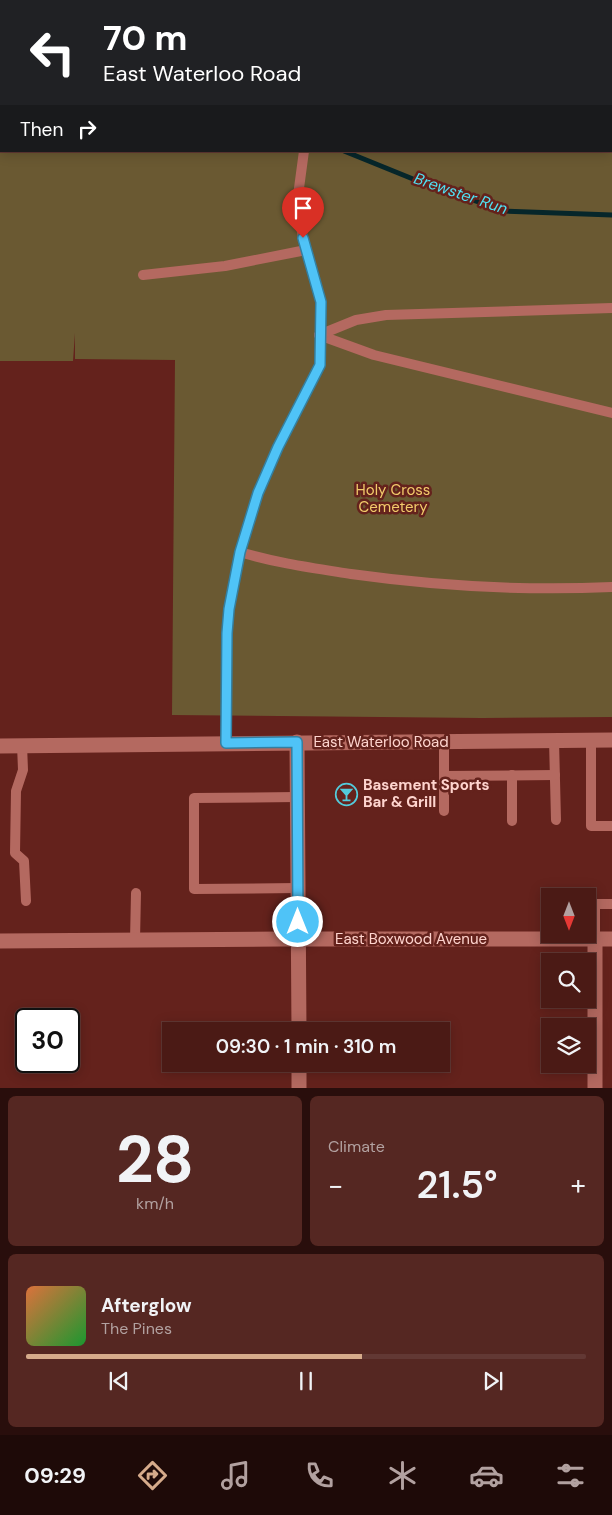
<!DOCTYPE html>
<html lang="en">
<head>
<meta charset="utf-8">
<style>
  :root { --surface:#4b1a15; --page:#552722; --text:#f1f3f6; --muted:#b2a1a0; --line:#623834; --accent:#d6ab8b }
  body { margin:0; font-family:"DM Sans",sans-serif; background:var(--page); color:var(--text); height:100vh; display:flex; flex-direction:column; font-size:19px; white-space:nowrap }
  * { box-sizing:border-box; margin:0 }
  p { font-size:16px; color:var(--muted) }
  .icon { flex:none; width:28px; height:28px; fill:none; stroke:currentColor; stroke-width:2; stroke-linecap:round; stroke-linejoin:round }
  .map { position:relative; height:1088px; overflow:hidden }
  .sheet { display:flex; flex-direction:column; gap:8px; padding:8px; background:#290e0c; flex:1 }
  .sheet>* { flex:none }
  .banner { position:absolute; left:0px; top:0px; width:612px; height:152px; box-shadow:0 2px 12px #0003,0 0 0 1px var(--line); background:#202124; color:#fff; overflow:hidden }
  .needle { width:32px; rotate:180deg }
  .controls { position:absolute; left:541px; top:888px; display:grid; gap:10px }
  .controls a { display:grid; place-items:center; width:55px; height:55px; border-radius:0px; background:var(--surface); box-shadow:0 2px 12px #0003,0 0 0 1px var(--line); font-size:25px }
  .speed { position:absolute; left:15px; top:1008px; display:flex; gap:10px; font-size:25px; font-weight:700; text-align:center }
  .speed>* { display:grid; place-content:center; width:65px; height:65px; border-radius:50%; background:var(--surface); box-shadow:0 2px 12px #0003,0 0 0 1px var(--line); line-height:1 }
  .speed .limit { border:2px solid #111; border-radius:8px; background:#fff; color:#111 }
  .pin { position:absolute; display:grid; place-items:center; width:42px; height:42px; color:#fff; margin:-51px -21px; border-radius:50% 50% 50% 0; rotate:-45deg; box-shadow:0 0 5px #0007 }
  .pin .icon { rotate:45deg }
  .me { position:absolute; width:55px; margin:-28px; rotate:0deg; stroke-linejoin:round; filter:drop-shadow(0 0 4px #0008) }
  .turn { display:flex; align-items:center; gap:18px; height:105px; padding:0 20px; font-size:22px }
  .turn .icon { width:65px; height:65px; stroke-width:2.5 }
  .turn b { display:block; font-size:35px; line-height:42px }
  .then { display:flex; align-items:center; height:48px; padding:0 20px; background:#0003; gap:10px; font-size:19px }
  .big { font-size:38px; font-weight:600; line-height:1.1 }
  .sheet .card { flex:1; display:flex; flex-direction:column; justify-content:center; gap:8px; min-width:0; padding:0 18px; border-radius:8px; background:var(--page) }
  .sheet .dial { align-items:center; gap:0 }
  .dial b { font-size:65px; line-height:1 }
  .song { display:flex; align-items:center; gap:15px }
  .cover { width:60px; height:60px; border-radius:8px; background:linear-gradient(135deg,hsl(20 70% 55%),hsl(130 70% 35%)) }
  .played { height:5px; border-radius:2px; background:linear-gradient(90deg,var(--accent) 60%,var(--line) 60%) }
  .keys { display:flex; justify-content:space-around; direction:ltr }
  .heat { display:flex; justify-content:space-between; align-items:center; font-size:28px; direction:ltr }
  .sheet .tiles { flex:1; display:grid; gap:8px; grid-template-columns:1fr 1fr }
  .card:last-child { grid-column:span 2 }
  .trip { position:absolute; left:162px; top:1022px; width:288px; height:50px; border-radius:0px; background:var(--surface); box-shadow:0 2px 12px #0003,0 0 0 1px var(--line); font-weight:600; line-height:50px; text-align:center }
  .tabs { display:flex; height:80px; justify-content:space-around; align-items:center; background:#1e0a08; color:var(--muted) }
  .tabs .icon { width:35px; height:35px }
  .tabs .active { color:var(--accent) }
  .tabs b { font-size:22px; color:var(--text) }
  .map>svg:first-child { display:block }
  .green { fill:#6a5932; fill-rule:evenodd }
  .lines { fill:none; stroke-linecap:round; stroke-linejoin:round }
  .stream { stroke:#06262a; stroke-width:5 }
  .lane { stroke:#b46960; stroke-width:10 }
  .street { stroke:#b46960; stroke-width:15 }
  .secondary { stroke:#b46960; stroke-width:15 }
  .route-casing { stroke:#337fa1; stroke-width:12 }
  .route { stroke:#4fc3f7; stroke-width:9 }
  .labels { text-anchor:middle; stroke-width:5; stroke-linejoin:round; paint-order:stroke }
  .park-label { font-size:15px; fill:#f2cb6b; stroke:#64221c }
  .street-label { font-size:15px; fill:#fed4ce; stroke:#64221c }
  .poi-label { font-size:15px; font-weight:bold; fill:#fed4ce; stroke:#64221c; text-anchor:start }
  .water-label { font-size:16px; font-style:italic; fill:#50e0f3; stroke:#64221c }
</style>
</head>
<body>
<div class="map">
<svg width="612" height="1088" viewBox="0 0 612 1088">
  <rect width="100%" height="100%" fill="#64221c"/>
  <path class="green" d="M0,0h612v717l-130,1 -310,-3 3,-355 -100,-1v-26l-2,28h-73zM1,1h610v150h-610z"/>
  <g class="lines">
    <g class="stream">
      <path d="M159,1v-1"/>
      <path d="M344,151l69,28 91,32 108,4"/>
    </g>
    <g class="lane">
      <path d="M491,0l21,1"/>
      <path d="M343,1v-1"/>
      <path d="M611,2h1"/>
      <path d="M611,137h1"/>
      <path d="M143,275l82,-9 81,-16"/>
      <path d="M319,335l55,20 238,58"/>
      <path d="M319,335l37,-15 30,-5 226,-7"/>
      <path d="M240,552c36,11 73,16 111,22 86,12 174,17 261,13"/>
      <path d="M554,740l2,80"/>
      <path d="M591,740v86h21"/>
      <path d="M444,741v70"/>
      <path d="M226,743l1,-110 2,-24 11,-57 18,-59 20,-46 42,-82 1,-63 -18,-64 -6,-35 7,-52"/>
      <path d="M22,745l1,25 -7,21 -1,62 9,8 2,40"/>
      <path d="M512,775v46"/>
      <path d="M444,776l111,-1"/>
      <path d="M297,797l-103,1v91l104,-1"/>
      <path d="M135,940l1,-47"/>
      <path d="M595,940v-36h17"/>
    </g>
    <g class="street">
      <path d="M297,742l2,289"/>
      <path d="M0,941l280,-2h332"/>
      <path d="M299,1064v24"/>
      <path d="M595,1088v-148"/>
    </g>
    <path class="secondary" d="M0,746l612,-6"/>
  </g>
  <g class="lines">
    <defs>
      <path id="route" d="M298,922l-1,-180 -71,1 1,-110 2,-24 11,-57 18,-59 20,-46 42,-82 1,-63 -18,-64"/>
    </defs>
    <use href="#route" class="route-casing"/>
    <use href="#route" class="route"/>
  </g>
  <defs>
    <symbol id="bar-ring" viewBox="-11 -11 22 22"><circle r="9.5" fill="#64221c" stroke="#53cbdb" stroke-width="1.5"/><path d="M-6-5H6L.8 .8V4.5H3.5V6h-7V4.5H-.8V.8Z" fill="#53cbdb"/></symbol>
  </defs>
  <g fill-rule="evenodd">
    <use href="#bar-ring" x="334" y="782" width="25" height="25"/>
  </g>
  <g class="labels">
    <g class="park-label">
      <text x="393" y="495">Holy Cross<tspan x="393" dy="17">Cemetery</tspan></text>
    </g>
    <g class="street-label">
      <text x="381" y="747">East Waterloo Road</text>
      <text x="411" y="944">East Boxwood Avenue</text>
    </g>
    <g class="poi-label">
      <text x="363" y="790">Basement Sports<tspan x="363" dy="17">Bar &amp; Grill</tspan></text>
    </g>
    <g class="water-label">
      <text transform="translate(461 193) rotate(19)" y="6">Brewster Run</text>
    </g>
  </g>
</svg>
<div class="controls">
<a><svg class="needle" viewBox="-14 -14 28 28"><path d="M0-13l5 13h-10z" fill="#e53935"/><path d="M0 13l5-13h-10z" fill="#b2a1a0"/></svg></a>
<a><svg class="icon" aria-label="search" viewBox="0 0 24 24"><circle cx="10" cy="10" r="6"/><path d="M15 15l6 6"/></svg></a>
<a><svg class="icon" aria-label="layers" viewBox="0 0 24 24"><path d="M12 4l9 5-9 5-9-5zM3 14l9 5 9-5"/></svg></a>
</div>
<div class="speed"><div class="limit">30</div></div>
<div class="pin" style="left:303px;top:238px;background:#d93025"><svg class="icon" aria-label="arrive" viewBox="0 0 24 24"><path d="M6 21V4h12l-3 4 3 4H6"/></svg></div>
<svg class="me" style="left:298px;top:922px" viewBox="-20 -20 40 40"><circle r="17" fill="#4fc3f7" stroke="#fff" stroke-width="3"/><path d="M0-11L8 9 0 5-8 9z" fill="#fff"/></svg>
<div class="trip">09:30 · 1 min · 310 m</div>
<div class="banner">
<div class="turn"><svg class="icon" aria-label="left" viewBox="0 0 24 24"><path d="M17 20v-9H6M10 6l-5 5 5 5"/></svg><div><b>70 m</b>East Waterloo Road</div></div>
<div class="then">Then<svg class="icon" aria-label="right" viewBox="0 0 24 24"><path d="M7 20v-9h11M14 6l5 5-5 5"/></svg></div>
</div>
</div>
<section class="sheet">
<div class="tiles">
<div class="card dial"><b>28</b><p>km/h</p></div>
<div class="card"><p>Climate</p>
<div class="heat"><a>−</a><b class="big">21.5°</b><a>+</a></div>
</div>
<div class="card">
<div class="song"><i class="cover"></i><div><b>Afterglow</b><p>The Pines</p></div></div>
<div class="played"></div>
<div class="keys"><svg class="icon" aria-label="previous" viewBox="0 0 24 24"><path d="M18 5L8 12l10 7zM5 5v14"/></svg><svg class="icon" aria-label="pause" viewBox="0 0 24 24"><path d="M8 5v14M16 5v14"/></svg><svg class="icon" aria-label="next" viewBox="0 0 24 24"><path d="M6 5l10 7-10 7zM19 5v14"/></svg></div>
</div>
</div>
</section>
<nav class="tabs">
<b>09:29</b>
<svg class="icon active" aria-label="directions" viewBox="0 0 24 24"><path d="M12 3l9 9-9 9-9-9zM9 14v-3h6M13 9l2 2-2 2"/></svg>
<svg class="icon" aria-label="music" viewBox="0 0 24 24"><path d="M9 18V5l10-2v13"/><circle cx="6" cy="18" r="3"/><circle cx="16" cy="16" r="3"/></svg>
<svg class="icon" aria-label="phone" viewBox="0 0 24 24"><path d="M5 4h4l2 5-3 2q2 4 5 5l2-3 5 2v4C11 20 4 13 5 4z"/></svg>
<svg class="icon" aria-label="climate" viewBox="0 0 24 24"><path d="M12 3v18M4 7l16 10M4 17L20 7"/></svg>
<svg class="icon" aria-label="car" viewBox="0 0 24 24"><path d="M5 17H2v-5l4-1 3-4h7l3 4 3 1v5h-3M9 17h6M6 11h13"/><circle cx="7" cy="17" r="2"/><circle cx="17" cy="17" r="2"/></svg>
<svg class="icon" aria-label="filters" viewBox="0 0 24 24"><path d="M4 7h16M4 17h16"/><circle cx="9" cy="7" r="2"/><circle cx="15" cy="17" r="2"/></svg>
</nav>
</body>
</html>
